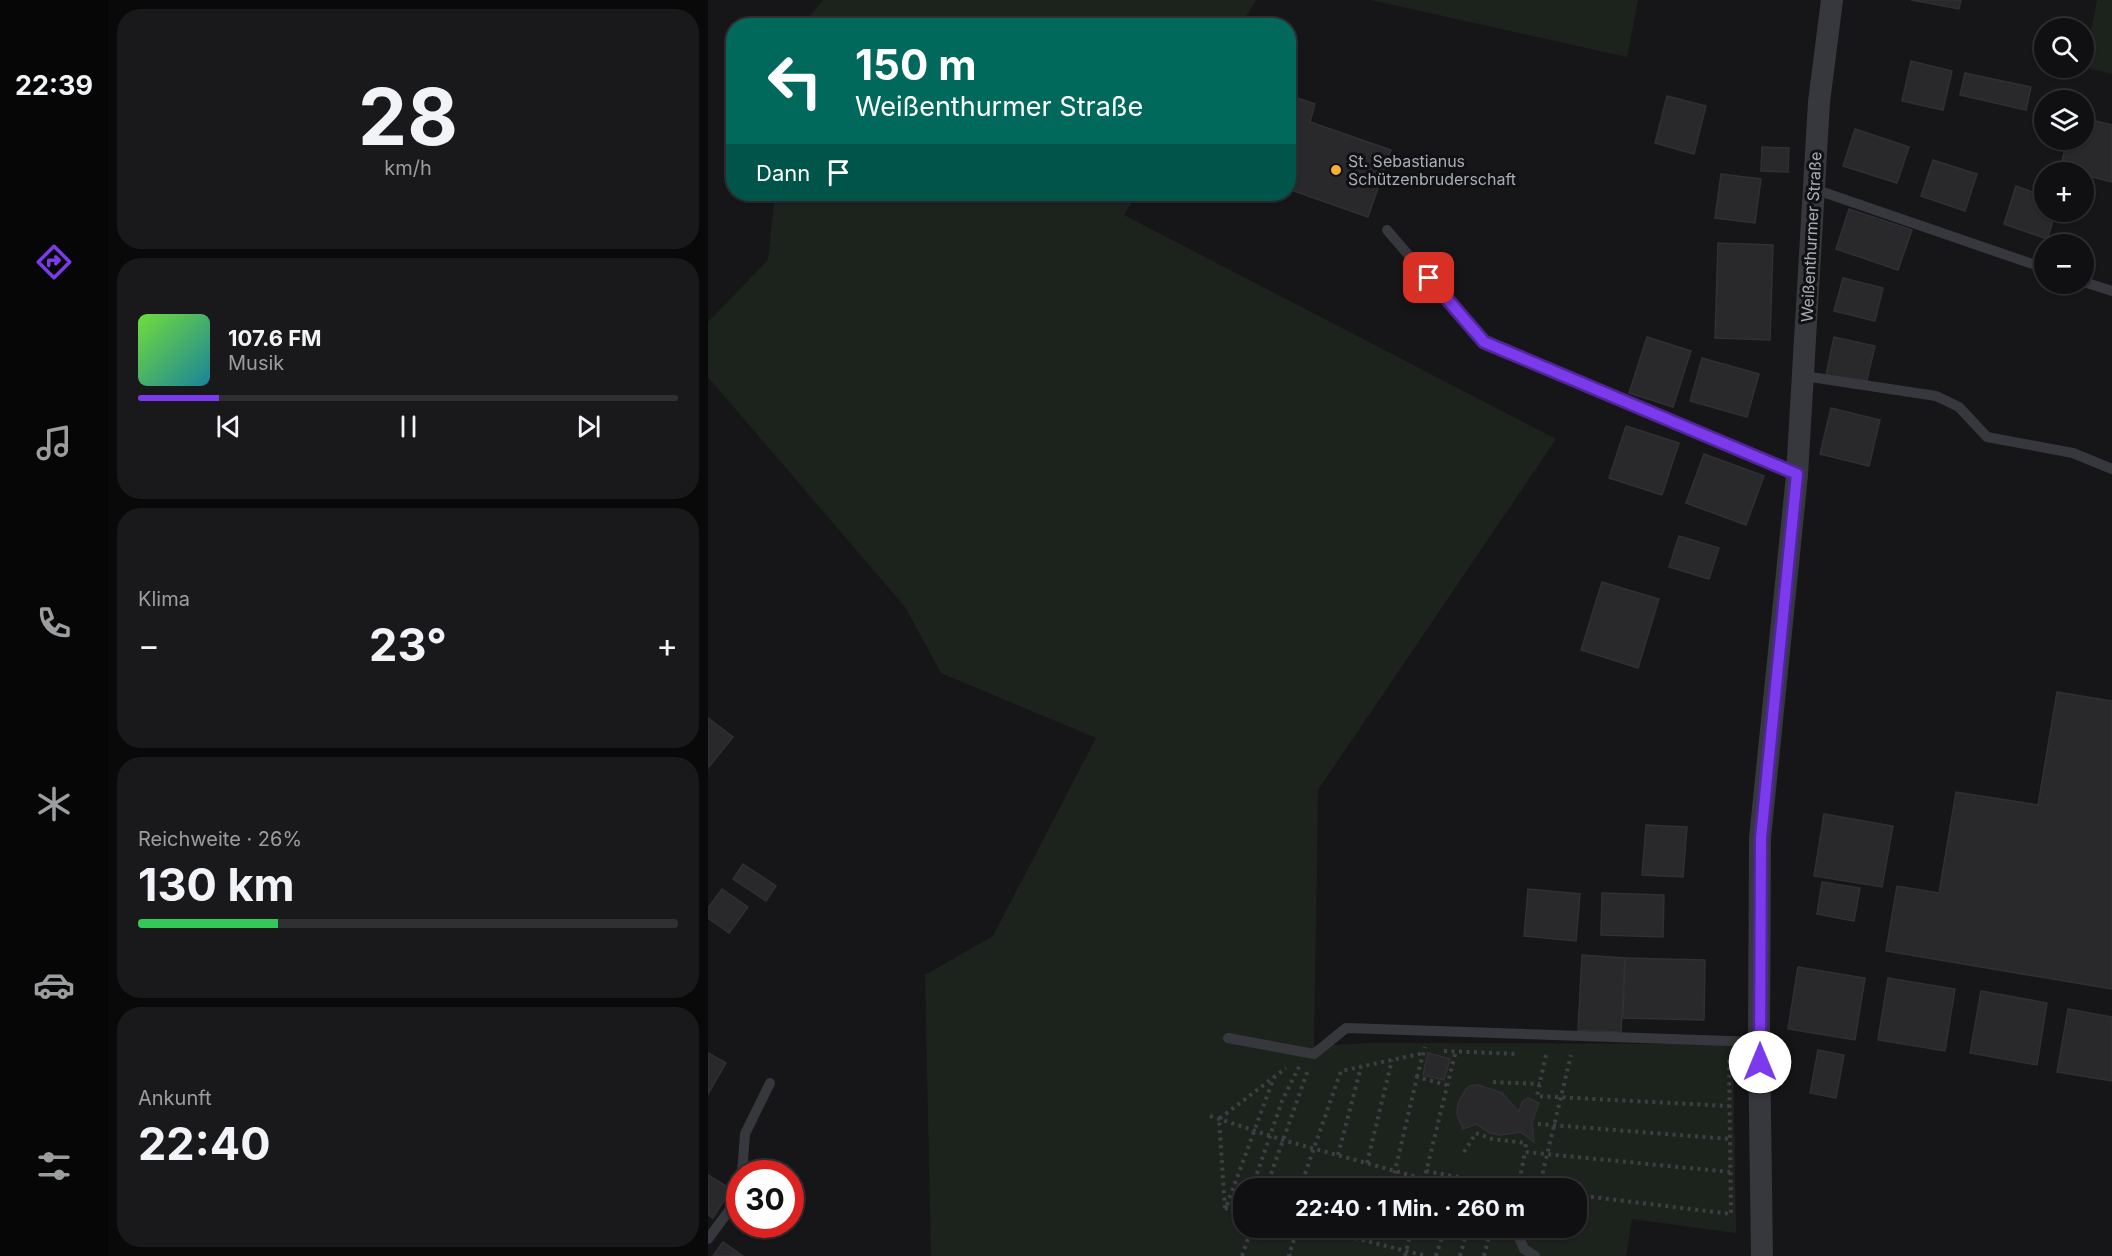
<!DOCTYPE html>
<html lang="de">
<head>
<meta charset="utf-8">
<style>
  :root { --surface:#101012; --page:#19191b; --text:#f1f3f6; --muted:#9c9d9f; --line:#303032; --accent:#7c3aed }
  body { margin:0; font-family:Inter,sans-serif; background:var(--page); color:var(--text); height:100vh; display:flex; flex-direction:column; font-size:22px; white-space:nowrap }
  * { box-sizing:border-box; margin:0 }
  p { font-size:20px; color:var(--muted) }
  .icon { flex:none; width:33px; height:33px; fill:none; stroke:currentColor; stroke-width:2; stroke-linecap:round; stroke-linejoin:round }
  .map { position:relative; flex:1; overflow:hidden }
  .sheet { display:flex; flex-direction:column; gap:9px; padding:9px; background:#09090a; width:600px }
  .sheet>* { flex:none }
  .guide { position:absolute; left:18px; top:18px; width:570px; height:183px; border-radius:24px; box-shadow:0 2px 4px #0004,0 0 0 2px var(--line); background:#00695c; color:#fff; overflow:hidden }
  .tools { position:absolute; left:1326px; top:18px; display:grid; gap:12px }
  .tools a { display:grid; place-items:center; width:60px; height:60px; border-radius:50%; background:var(--surface); box-shadow:0 2px 4px #0004,0 0 0 2px var(--line); font-size:30px }
  .speed { position:absolute; left:18px; top:1160px; display:flex; gap:12px; font-size:30px; font-weight:700; text-align:center }
  .speed>* { display:grid; place-content:center; width:78px; height:78px; border-radius:50%; background:var(--surface); box-shadow:0 2px 4px #0004,0 0 0 2px var(--line); line-height:1 }
  .speed .limit { border:9px solid #d22; background:#fff; color:#111 }
  .pin { position:absolute; display:grid; place-items:center; width:51px; height:51px; color:#fff; margin:-26px; border-radius:12px; box-shadow:0 3px 9px #0006 }
  .me { position:absolute; width:66px; margin:-33px; rotate:0deg; stroke-linejoin:round; filter:drop-shadow(0 0 4px #0008) }
  .turn { display:flex; align-items:center; gap:21px; height:126px; padding:0 30px; font-size:27px }
  .turn .icon { width:78px; height:78px; stroke-width:2.5 }
  .turn b { display:block; font-size:42px; line-height:51px }
  .then { display:flex; align-items:center; height:57px; padding:0 30px; background:#0003; gap:12px; font-size:22px }
  .big { font-size:45px; font-weight:700; line-height:1.1 }
  .sheet .widget { flex:1; display:flex; flex-direction:column; justify-content:center; gap:9px; min-width:0; padding:0 21px; border-radius:24px; background:var(--page) }
  .sheet .dial { align-items:center; gap:0 }
  .dial b { font-size:78px; line-height:1 }
  .song { display:flex; align-items:center; gap:18px }
  .cover { width:72px; height:72px; border-radius:9px; background:linear-gradient(135deg,hsl(100 70% 55%),hsl(190 70% 35%)) }
  .played { height:6px; border-radius:3px; background:linear-gradient(90deg,var(--accent) 15%,var(--line) 15%) }
  .keys { display:flex; justify-content:space-around; direction:ltr }
  .heat { display:flex; justify-content:space-between; align-items:center; font-size:33px; direction:ltr }
  .charge { height:9px; border-radius:4px; background:linear-gradient(90deg,#34c759 26%,var(--line) 0) }
  .trip { position:absolute; left:525px; top:1178px; width:354px; height:60px; border-radius:24px; background:var(--surface); box-shadow:0 2px 4px #0004,0 0 0 2px var(--line); font-weight:700; line-height:60px; text-align:center }
  main { display:flex; flex:1; min-height:0 }
  .menu { display:flex; flex-direction:column; width:108px; justify-content:space-around; align-items:center; background:#060607; color:var(--muted) }
  .menu .icon { width:42px; height:42px }
  .menu .selected { color:var(--accent) }
  .menu b { font-size:27px; color:var(--text) }
  .map>svg:first-child { display:block }
  .green { fill:#1c231d; fill-rule:evenodd }
  .building { fill:#29292c; stroke:#303034; stroke-width:1.5 }
  .lines { fill:none; stroke-linecap:round; stroke-linejoin:round }
  .path { stroke:#3d3f44; stroke-width:4; stroke-dasharray:3 4.5; stroke-linecap:butt }
  .service { stroke:#37383d; stroke-width:10 }
  .minor { stroke:#37383d; stroke-width:22 }
  .route-casing { stroke:#51269a; stroke-width:15 }
  .route { stroke:#7c3aed; stroke-width:10 }
  .poi-dot { fill:#f2b134; stroke:#111113; stroke-width:2 }
  .labels { text-anchor:middle; stroke-width:6; stroke-linejoin:round; paint-order:stroke }
  .poi-label { font-size:16px; fill:#a8adb8; stroke:#111113; text-anchor:start }
  .street-label { font-size:16px; fill:#a8adb8; stroke:#111113 }
</style>
</head>
<body>
<main>
<nav class="menu">
<b>22:39</b>
<svg class="icon selected" aria-label="directions" viewBox="0 0 24 24"><path d="M12 3l9 9-9 9-9-9zM9 14v-3h6M13 9l2 2-2 2"/></svg>
<svg class="icon" aria-label="music" viewBox="0 0 24 24"><path d="M9 18V5l10-2v13"/><circle cx="6" cy="18" r="3"/><circle cx="16" cy="16" r="3"/></svg>
<svg class="icon" aria-label="phone" viewBox="0 0 24 24"><path d="M5 4h4l2 5-3 2q2 4 5 5l2-3 5 2v4C11 20 4 13 5 4z"/></svg>
<svg class="icon" aria-label="climate" viewBox="0 0 24 24"><path d="M12 3v18M4 7l16 10M4 17L20 7"/></svg>
<svg class="icon" aria-label="car" viewBox="0 0 24 24"><path d="M5 17H2v-5l4-1 3-4h7l3 4 3 1v5h-3M9 17h6M6 11h13"/><circle cx="7" cy="17" r="2"/><circle cx="17" cy="17" r="2"/></svg>
<svg class="icon" aria-label="filters" viewBox="0 0 24 24"><path d="M4 7h16M4 17h16"/><circle cx="9" cy="7" r="2"/><circle cx="15" cy="17" r="2"/></svg>
</nav>
<section class="sheet">
<div class="widget dial"><b>28</b><p>km/h</p></div>
<div class="widget">
<div class="song"><i class="cover"></i><div><b>107.6 FM</b><p>Musik</p></div></div>
<div class="played"></div>
<div class="keys"><svg class="icon" aria-label="previous" viewBox="0 0 24 24"><path d="M18 5L8 12l10 7zM5 5v14"/></svg><svg class="icon" aria-label="pause" viewBox="0 0 24 24"><path d="M8 5v14M16 5v14"/></svg><svg class="icon" aria-label="next" viewBox="0 0 24 24"><path d="M6 5l10 7-10 7zM19 5v14"/></svg></div>
</div>
<div class="widget"><p>Klima</p>
<div class="heat"><a>−</a><b class="big">23°</b><a>+</a></div>
</div>
<div class="widget"><p>Reichweite · 26%</p><b class="big">130 km</b><div class="charge"></div></div>
<div class="widget"><p>Ankunft</p><b class="big">22:40</b></div>
</section>
<div class="map">
<svg width="1404" height="1256" viewBox="0 0 1404 1256">
  <rect width="100%" height="100%" fill="#161618"/>
  <g class="green">
    <path d="M115,0h433l-15,25h-439z"/>
    <path d="M663,0h267l-11,57z"/>
    <path d="M1389,0h15v74l-28,-7z"/>
    <path d="M67,194h362l-13,21 432,224 -238,351 -4,256 61,-3 358,1 3,189 -104,-14 -6,37h-695l-6,-281 68,-39 103,-198 -155,-65 -36,-66 -197,-230v-55l60,-62zM536,1188h332v39h-332z"/>
  </g>
  <g class="building">
    <path d="M1203,0h50l-2,9z"/>
    <path d="M1203,61l41,10 -9,39 -41,-9z"/>
    <path d="M1257,73l66,14 -5,23 -66,-15z"/>
    <path d="M580,95l27,9 -5,18 81,28 -23,67 -80,-28z"/>
    <path d="M959,96l39,10 -12,48 -39,-11z"/>
    <path d="M1376,118l28,7v57l-28,-7v-3l-24,-2 7,-30h17z"/>
    <path d="M1147,129l54,18 -12,36 -54,-17z"/>
    <path d="M1054,147l27,1 -1,24 -27,-1z"/>
    <path d="M1225,160l44,14 -12,37 -44,-15z"/>
    <path d="M1013,174l40,5 -6,44 -40,-5z"/>
    <path d="M1308,186l28,10v16h12l-9,27 -43,-15z"/>
    <path d="M1141,209l63,21 -14,40 -62,-21z"/>
    <path d="M1010,243l55,2 -3,95 -55,-2z"/>
    <path d="M1135,278l40,10 -8,33 -41,-10z"/>
    <path d="M939,337l44,14 -18,56 -44,-14z"/>
    <path d="M1126,337l41,9 -9,38 -40,-9z"/>
    <path d="M994,358l57,16 -12,43 -57,-16z"/>
    <path d="M1123,408l49,12 -11,46 -49,-12z"/>
    <path d="M918,426l53,17 -17,52 -53,-17z"/>
    <path d="M996,454l60,22 -18,49 -60,-22z"/>
    <path d="M971,536l40,12 -10,31 -40,-12z"/>
    <path d="M894,582l57,17 -21,69 -57,-18z"/>
    <path d="M1349,692l55,9v288l-226,-38 11,-65 42,7 17,-101 82,13z"/>
    <path d="M0,718l25,19 -25,31z"/>
    <path d="M1116,814l69,12 -11,61 -68,-11z"/>
    <path d="M938,825l41,2 -4,50 -41,-2z"/>
    <path d="M35,864l33,22 -10,15 -33,-22z"/>
    <path d="M1114,882l38,6 -6,33 -37,-7z"/>
    <path d="M14,889l26,18 -19,26 -21,-15v-10z"/>
    <path d="M820,889l52,5 -4,47 -52,-5z"/>
    <path d="M894,893l62,2 -1,42 -62,-2z"/>
    <path d="M874,955l43,3 -4,74 -43,-2z"/>
    <path d="M917,958l80,2 -1,60 -81,-2z"/>
    <path d="M1090,967l67,11 -10,62 -67,-11z"/>
    <path d="M1180,978l67,11 -10,62 -67,-11z"/>
    <path d="M1273,991l66,12 -10,62 -67,-12z"/>
    <path d="M1360,1009l44,8v64l-55,-9z"/>
    <path d="M1110,1050l26,5 -8,43 -26,-5z"/>
    <path d="M0,1053l18,10 -18,31z"/>
    <path d="M720,1053l22,6 -6,21 -21,-5z"/>
    <path d="M770,1085l24,8 17,19 3,-10 6,-4 11,5 -7,19 2,20 -13,-10 -21,3 -10,-2 -14,-9 -13,5 -6,-15 1,-11 8,-14 4,-3z"/>
    <path d="M0,1175l23,14 -18,29 -5,-3z"/>
    <path d="M15,1242l20,14h-30z"/>
  </g>
  <g class="lines">
    <g class="path">
      <path d="M736,1051l74,3"/>
      <path d="M838,1055l-9,41 192,10"/>
      <path d="M709,1077l8,-30"/>
      <path d="M785,1082l47,2"/>
      <path d="M502,1116l73,24 141,39"/>
      <path d="M830,1124l192,15"/>
      <path d="M756,1152l12,-19 16,6 34,4 -1,9"/>
      <path d="M630,1155l23,-88"/>
      <path d="M659,1163l25,-103"/>
      <path d="M718,1171l91,17"/>
      <path d="M544,1188l30,-87 17,-34"/>
      <path d="M558,1188l42,-118"/>
      <path d="M592,1188l41,-117 83,-18"/>
      <path d="M683,1188l26,-111 30,8"/>
      <path d="M714,1188l33,-134"/>
      <path d="M810,1188l7,-36 205,20"/>
      <path d="M831,1188l32,-133"/>
      <path d="M868,1195l155,19 -2,-155"/>
      <path d="M519,1205l47,-128"/>
      <path d="M517,1208l-6,-89 67,-51"/>
      <path d="M517,1208l19,5"/>
      <path d="M603,1227l115,29"/>
      <path d="M534,1256l10,-29"/>
      <path d="M583,1256l-2,-1 9,-28"/>
      <path d="M697,1256l7,-29"/>
      <path d="M728,1256l9,-29"/>
      <path d="M752,1256l8,-29"/>
      <path d="M776,1256l7,-29"/>
    </g>
    <g class="service">
      <path d="M1106,189l230,79"/>
      <path d="M679,230l97,113 313,132"/>
      <path d="M1376,282l28,9"/>
      <path d="M1096,376l132,20 23,11 28,30 86,16 39,16"/>
      <path d="M520,1038l86,16 32,-26 413,14"/>
      <path d="M34,1173l3,-39 25,-51"/>
      <path d="M807,1227l9,22 11,7"/>
      <path d="M0,1239l20,-27 12,-23"/>
    </g>
    <path class="minor" d="M1054,1256l-3,-214 1,-204 37,-363 22,-373 13,-102"/>
  </g>
  <g class="lines">
    <defs>
      <path id="route" d="M721,278l55,64 313,132 -36,364 -1,224"/>
    </defs>
    <use href="#route" class="route-casing"/>
    <use href="#route" class="route"/>
  </g>
  <circle class="poi-dot" cx="628" cy="170" r="6"/>
  <g class="labels">
    <g class="poi-label">
      <text x="640" y="167">St. Sebastianus<tspan x="640" dy="18">Schützenbruderschaft</tspan></text>
    </g>
    <g class="street-label">
      <text transform="translate(1103 237) rotate(-87)" y="6">Weißenthurmer Straße</text>
    </g>
  </g>
</svg>
<div class="tools">
<a><svg class="icon" aria-label="search" viewBox="0 0 24 24"><circle cx="10" cy="10" r="6"/><path d="M15 15l6 6"/></svg></a>
<a><svg class="icon" aria-label="layers" viewBox="0 0 24 24"><path d="M12 4l9 5-9 5-9-5zM3 14l9 5 9-5"/></svg></a>
<a>+</a>
<a>−</a>
</div>
<div class="speed"><div class="limit">30</div></div>
<div class="pin" style="left:721px;top:278px;background:#d93025"><svg class="icon" aria-label="arrive" viewBox="0 0 24 24"><path d="M6 21V4h12l-3 4 3 4H6"/></svg></div>
<svg class="me" style="left:1052px;top:1062px" viewBox="-20 -20 40 40"><circle r="19" fill="#fff"/><path d="M0-13L10 11 0 6-10 11z" fill="#7c3aed"/></svg>
<div class="trip">22:40 · 1 Min. · 260 m</div>
<div class="guide">
<div class="turn"><svg class="icon" aria-label="left" viewBox="0 0 24 24"><path d="M17 20v-9H6M10 6l-5 5 5 5"/></svg><div><b>150 m</b>Weißenthurmer Straße</div></div>
<div class="then">Dann<svg class="icon" aria-label="arrive" viewBox="0 0 24 24"><path d="M6 21V4h12l-3 4 3 4H6"/></svg></div>
</div>
</div>
</main>
</body>
</html>
